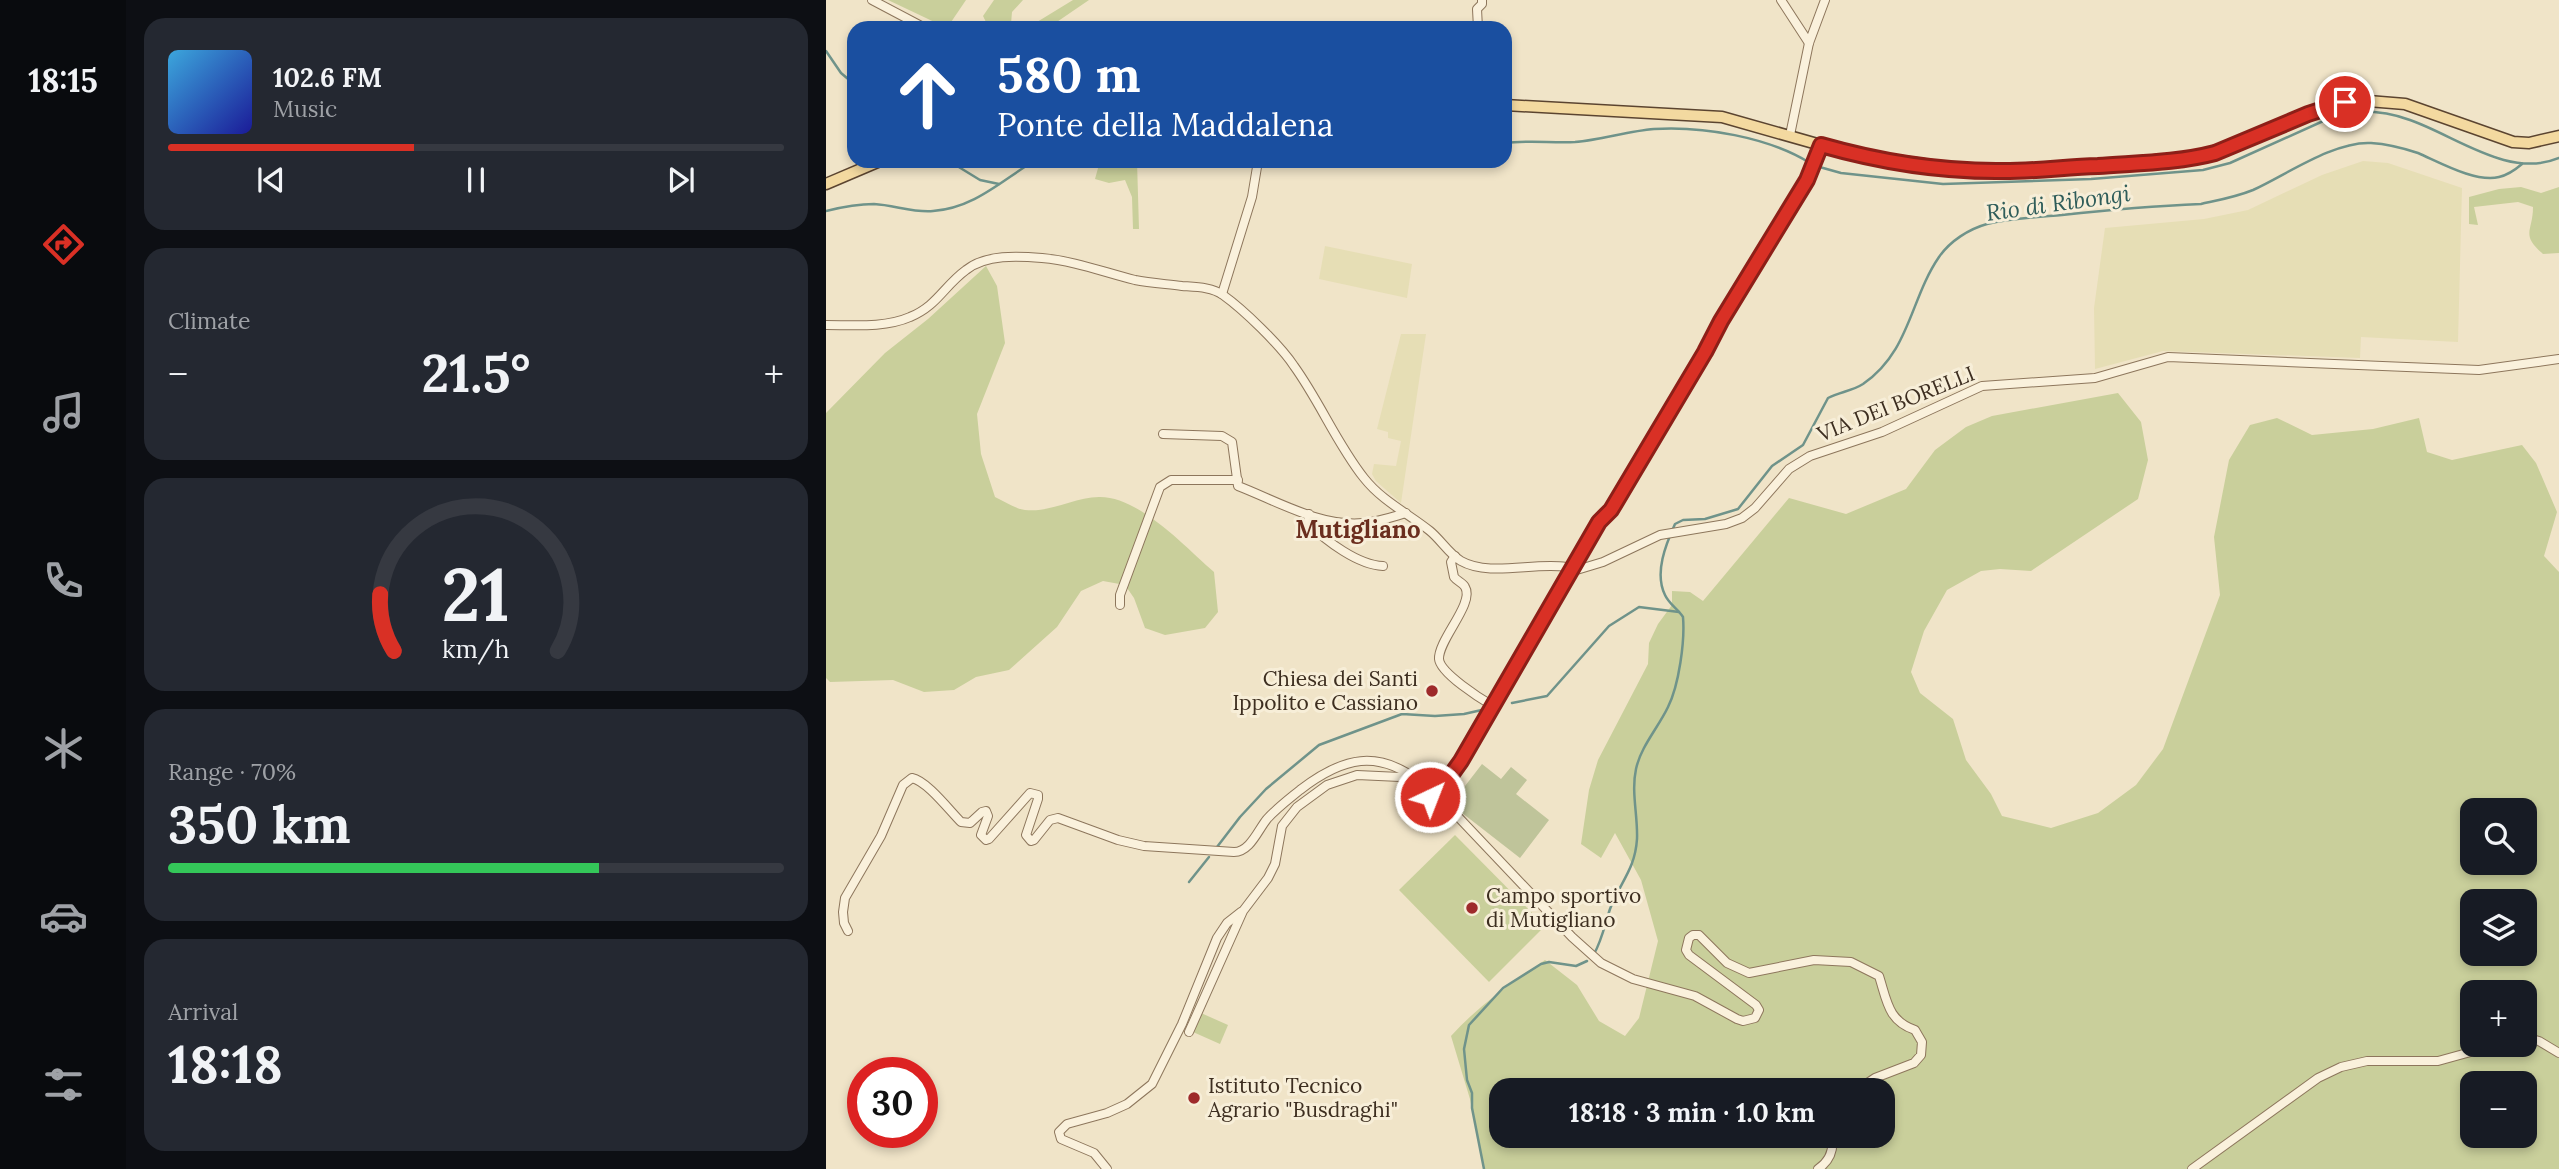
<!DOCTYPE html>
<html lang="en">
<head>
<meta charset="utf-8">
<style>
  :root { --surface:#171b24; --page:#242831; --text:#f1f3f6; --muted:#9ea1a6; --line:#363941; --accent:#d93025 }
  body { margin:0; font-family:Lora,serif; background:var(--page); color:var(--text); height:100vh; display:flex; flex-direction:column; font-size:26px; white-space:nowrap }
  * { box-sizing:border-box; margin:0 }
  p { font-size:23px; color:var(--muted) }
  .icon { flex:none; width:38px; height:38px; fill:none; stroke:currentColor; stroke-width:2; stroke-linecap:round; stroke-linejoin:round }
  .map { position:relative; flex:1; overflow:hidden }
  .side { display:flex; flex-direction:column; gap:18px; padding:18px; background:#0d0f14; width:700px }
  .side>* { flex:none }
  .hud { position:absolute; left:21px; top:21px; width:665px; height:147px; border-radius:21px; box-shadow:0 4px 10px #0003; background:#1a4fa0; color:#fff; overflow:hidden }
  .tools { position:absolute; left:1634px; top:798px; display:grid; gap:14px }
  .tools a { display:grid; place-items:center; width:77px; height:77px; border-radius:14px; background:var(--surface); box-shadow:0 4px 10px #0003; font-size:35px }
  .speed { position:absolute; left:21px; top:1057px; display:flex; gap:14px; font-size:35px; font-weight:700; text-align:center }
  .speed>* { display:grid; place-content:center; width:91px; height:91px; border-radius:50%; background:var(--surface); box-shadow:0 4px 10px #0003; line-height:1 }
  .speed .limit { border:10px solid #d22; background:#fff; color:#111 }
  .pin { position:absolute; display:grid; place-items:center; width:60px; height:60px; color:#fff; margin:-30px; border:4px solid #fff; border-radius:50%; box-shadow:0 2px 7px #0007 }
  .me { position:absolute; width:77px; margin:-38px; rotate:43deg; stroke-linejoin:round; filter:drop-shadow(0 0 5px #0008) }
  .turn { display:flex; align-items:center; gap:24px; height:147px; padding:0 35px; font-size:32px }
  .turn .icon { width:91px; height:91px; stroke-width:2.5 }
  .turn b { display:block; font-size:49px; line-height:60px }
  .big { font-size:52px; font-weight:700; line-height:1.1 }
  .side .widget { flex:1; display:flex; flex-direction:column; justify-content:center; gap:10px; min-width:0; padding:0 24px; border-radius:21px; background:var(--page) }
  .side .dial { align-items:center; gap:0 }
  .dial svg { height:182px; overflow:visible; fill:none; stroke:var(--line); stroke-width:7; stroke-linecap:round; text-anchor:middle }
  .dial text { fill:var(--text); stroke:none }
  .song { display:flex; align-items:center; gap:21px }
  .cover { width:84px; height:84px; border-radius:10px; background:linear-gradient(135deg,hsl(200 70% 55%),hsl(240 70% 35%)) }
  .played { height:7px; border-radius:4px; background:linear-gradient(90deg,var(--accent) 40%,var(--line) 40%) }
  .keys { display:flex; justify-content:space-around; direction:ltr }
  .heat { display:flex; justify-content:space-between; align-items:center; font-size:38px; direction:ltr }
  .charge { height:10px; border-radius:5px; background:linear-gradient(90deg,#34c759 70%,var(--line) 0) }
  .trip { position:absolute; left:663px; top:1078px; width:406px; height:70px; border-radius:21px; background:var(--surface); box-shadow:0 4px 10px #0003; font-weight:700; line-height:70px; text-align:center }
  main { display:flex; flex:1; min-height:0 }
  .tab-bar { display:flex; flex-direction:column; width:126px; justify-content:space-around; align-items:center; background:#090b0e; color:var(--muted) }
  .tab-bar .icon { width:49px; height:49px }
  .tab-bar .on { color:var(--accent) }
  .tab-bar b { font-size:32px; color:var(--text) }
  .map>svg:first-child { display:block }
  .farmland { fill:#e6deb5 }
  .green { fill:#c9cf9b; fill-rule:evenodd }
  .cemetery { fill:#bfc49a }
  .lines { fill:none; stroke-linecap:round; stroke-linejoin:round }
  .stream { stroke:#6f938a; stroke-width:2.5 }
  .minor-casing { stroke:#8d765c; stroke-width:10 }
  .major-casing { stroke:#5b4430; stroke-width:13 }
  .minor { stroke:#faf1dc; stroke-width:8 }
  .major { stroke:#f3d9a0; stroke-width:10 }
  .route-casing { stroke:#8d1f18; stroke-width:18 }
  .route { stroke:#d93025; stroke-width:12 }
  .poi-dot { fill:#9e2a2b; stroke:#f7eed8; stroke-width:2.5 }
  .labels { text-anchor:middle; stroke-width:6; stroke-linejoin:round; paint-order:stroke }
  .street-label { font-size:21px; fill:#3d2e20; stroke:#f7eed8 }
  .poi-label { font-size:21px; fill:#3d2e20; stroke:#f7eed8; text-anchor:start }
  .water-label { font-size:23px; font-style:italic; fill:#2f5d5a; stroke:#f7eed8 }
  .quarter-label { font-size:24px; font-weight:bold; fill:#6b2e1e; stroke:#f7eed8 }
</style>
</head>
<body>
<main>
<nav class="tab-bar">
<b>18:15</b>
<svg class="icon on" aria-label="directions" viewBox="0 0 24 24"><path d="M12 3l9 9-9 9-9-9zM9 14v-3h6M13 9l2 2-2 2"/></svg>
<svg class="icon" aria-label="music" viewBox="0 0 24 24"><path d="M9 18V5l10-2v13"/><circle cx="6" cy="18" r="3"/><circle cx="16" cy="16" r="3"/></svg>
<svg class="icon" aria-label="phone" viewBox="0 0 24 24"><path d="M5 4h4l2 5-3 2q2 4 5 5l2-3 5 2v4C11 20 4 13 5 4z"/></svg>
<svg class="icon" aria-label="climate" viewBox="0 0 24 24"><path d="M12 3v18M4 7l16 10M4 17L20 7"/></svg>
<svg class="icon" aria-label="car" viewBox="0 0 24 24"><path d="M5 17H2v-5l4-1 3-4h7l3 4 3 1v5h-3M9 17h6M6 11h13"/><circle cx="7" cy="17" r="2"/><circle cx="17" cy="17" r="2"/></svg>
<svg class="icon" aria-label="filters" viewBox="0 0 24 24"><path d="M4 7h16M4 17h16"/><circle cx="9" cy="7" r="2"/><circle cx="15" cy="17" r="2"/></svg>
</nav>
<section class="side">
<div class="widget">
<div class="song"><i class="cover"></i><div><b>102.6 FM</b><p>Music</p></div></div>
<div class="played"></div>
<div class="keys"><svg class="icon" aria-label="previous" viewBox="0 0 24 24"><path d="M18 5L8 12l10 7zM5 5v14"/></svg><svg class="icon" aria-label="pause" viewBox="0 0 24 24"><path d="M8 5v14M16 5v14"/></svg><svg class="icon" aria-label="next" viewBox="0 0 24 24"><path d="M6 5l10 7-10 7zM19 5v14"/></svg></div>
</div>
<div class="widget"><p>Climate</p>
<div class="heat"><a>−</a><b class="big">21.5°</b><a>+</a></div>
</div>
<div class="widget dial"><svg viewBox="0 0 100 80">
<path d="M14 69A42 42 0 1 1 86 69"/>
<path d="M14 69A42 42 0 0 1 8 44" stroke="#d93025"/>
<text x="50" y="56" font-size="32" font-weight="700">21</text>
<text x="50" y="72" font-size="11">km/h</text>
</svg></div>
<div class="widget"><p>Range · 70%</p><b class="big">350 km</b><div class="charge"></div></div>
<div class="widget"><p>Arrival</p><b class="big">18:18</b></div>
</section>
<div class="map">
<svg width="1733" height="1169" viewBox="0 0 1733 1169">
  <rect width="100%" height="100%" fill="#f0e4c8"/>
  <g class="farmland">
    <path d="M1537,161l25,2 74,25 -4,154 -97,-5 -1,21 -197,-7 -68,18 -1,-61 11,-80 99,-9 44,-9 74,-35z"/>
    <path d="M499,246l87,18 -5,34 -88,-19z"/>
    <path d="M575,334h25l-25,169 -25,-22 -4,-7 2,-10 22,2 5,-25 -13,-3v-6l-11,-3z"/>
  </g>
  <g class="green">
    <path d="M62,0h78l-19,28z"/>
    <path d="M168,0h29l-11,12 -1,12 26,-2 36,-22h16l-41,28h-59l-6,-12z"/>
    <path d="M274,161h37l2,68h-6l-1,-32 -7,-17 -16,3 -14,-4z"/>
    <path d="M1695,187l20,6 18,-6v66l-16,1c-23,-20 -10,-22 -10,-47l-15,-5 -44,5 4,18 -9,-1v-27l30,-8z"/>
    <path d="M160,266l11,20 8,57 -28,71 4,40 14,43c9,4 21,12 30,13 25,3 50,-13 74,-13 40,-1 86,50 115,75l4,40 -13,16 -40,7 -20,-7 -11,-30 -9,-13 -22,-4 -22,10 -24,36 -48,43 -33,7 -22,13 -30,2 -31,-12 -63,2 -4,-4v-265l59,-60 43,-34z"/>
    <path d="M1292,393l23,29 7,38 -10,39 -107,72 -31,-2 -19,2 -34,19 -23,41 -13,41 9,21 33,26 13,41 25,34 11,22 49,12 47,-15 38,-28 27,-36 57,-154 -6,-58 15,-77 21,-35 27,-7 35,17 61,-6 46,-11 8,34 25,8 70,-15 14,18 21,49 -13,44 15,16v597h-1075l-14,-70 -19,-63c27,-30 60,-53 94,-76l32,25 22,36 26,15 14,-18 19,-77 -17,-61 -26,-47 -14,25 -20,-14 8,-54 9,-30 50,-96 1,-21 9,-19 14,-19v-14l18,1 13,9 86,-103 57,16 60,-25 29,-39 31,-23 26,-11zM1647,810h52v53h-52zM1647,901h52v53h-52zM1647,992h52v53h-52zM1647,1083h52v53h-52zM676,1090h381v46h-381z"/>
    <path d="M629,835l90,91 -56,56 -90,-92z"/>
    <path d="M375,1013l27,12 -8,19 -27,-12z"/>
  </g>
  <path class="cemetery" d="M656,764l19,15 10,-12 16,13 -11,14 33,26 -29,38 -63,-49 -3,-6 1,-4z"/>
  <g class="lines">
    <g class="stream">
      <path d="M0,51l15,22 13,11"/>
      <path d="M679,143c23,-3 46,0 70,-1 26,-2 53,-11 79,-13 49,-3 114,8 156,34"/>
      <path d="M123,161l31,19 19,4"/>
      <path d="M990,166l25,7 102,11 148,-5 112,-9 27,-7 111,-50c23,-3 47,-1 69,7 46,16 99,59 149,38"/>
      <path d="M0,211c16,-4 32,-7 48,-7 20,1 40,9 59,7 41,-3 68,-30 101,-50"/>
      <path d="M686,703l35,-7 62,-70 30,-19 40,5"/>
      <path d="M391,847l23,-30 26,-28 53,-44 83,-31 33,2 29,-2 22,-5"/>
      <path d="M363,882l20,-25"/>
      <path d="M768,954c8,-14 11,-30 16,-45 10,-27 25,-39 27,-70 1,-23 -6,-47 -1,-70 5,-23 22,-41 32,-62 11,-22 17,-66 15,-90 -5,-8 -14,-13 -18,-22 -11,-22 1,-51 10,-71l8,-4 22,-1 33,-10 34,-43 31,-21 25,-47c12,-6 24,-7 35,-14 47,-32 47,-85 76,-127 11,-16 30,-28 48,-33 24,-6 50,-7 75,-9 46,-5 93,-9 139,-11 18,-4 35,-7 52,-14 33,-15 81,-49 118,-47 16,1 32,5 47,10 21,9 58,30 81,24 9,-2 16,-7 23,-13"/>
      <path d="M658,1169l-12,-61v-15l-5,-13 -3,-31 5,-24 34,-37 38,-24 8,-2 27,4 11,-5"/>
    </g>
    <defs>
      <g id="minor">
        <path d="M46,0l53,28"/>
        <path d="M955,0l28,43"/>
        <path d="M652,28l-1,-19 5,-5v-4"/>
        <path d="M964,135l19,-92 16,-43"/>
        <path d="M396,294l30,-97 6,-36"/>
        <path d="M0,325c27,0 59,3 84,-8 27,-11 34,-31 56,-47 20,-16 52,-14 76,-12 33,3 61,14 93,22 15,3 32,4 47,6 14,1 30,1 41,9 21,15 57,50 71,71 26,36 43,78 70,112 18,23 45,36 66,53 11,9 19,23 31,30 28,16 73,1 105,6l4,5 33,-10 57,-27 66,-11 16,-6 13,-10 34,-39 21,-13 72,-24 100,-46 113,-8 73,-21 311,13 80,-11"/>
        <path d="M337,434l59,2 10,6 6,44c39,15 82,41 125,37 15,-1 29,-6 43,-10"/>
        <path d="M483,514l-1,9c18,18 50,42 75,43"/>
        <path d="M629,556l-4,6 3,15c3,4 9,6 11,10 10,16 -27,53 -26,72 1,14 42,40 54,47"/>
        <path d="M294,605v-10l40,-108 11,-7h67"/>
        <circle cx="612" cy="797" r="8"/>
        <path d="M615,789l20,-28 138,-239 12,-12 190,-324 6,-6 14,-35"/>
        <path d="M618,802l128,135 29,26 32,16 62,17 42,23 6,2 12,-3 4,-8 -3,-5 -67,-50 -3,-5 3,-12 4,-3h6l28,28 22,10 65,-13 37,2 28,14c8,25 9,45 36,54l7,12 -1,13 -7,8 -39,15 -18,12"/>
        <path d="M22,931l-4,-8 -1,-11 2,-14 36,-62 22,-51 9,-7c15,3 37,32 49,44l9,1 12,-11 4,-1 2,5 -7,19 5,5 3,-1 41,-46 8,2v4l-12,36 5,6 3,-1 16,-20 8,-2 60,22 26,6 90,6c16,0 24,-22 33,-33 10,-11 22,-20 33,-29 43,-33 78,-42 123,-6"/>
        <path d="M363,1032l54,-121 25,-33 7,-14 7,-38 15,-19 30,-22 30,-10 43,2 23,7 8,8"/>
        <path d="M1699,1037l14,4 20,12"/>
        <path d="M281,1169l-13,-16 -33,-14 -2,-7 8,-8 40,-11 20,-9 25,-20 30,-60 35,-86 10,-15 14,-11"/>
        <path d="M992,1169c12,-8 16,-19 14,-33"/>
        <path d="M1366,1169l126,-91 23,-11 26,-6h71l58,-16"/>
      </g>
      <g id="major">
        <path d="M679,105l217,12 134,38 102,14 71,1 170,-13 31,-9 92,-39 34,-9 49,4 108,38 16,1 30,-7"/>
        <path d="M0,184l54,-23"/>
      </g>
    </defs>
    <use href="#minor" class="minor-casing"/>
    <use href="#major" class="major-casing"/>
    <use href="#minor" class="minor"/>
    <use href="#major" class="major"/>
  </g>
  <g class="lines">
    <defs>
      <path id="route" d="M604,797l3,-7 8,-1 20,-28 138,-239 12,-12 94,-158 16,-31 86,-141 14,-35c56,16 116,26 175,26 34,1 68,-4 102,-5 38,-3 79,-3 117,-13l93,-39 37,-12"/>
    </defs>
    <use href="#route" class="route-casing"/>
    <use href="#route" class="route"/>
  </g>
  <g class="poi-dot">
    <circle cx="606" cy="691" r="7"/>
    <circle cx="646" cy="908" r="7"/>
    <circle cx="368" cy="1098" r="7"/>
  </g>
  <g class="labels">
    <g class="street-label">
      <text transform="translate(1070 404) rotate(-22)" y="7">VIA DEI BORELLI</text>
    </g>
    <g class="poi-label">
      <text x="592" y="686" text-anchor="end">Chiesa dei Santi<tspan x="592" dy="24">Ippolito e Cassiano</tspan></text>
      <text x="660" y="903">Campo sportivo<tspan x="660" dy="24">di Mutigliano</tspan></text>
      <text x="382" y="1093">Istituto Tecnico<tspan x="382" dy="24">Agrario "Busdraghi"</tspan></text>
    </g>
    <g class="water-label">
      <text transform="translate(1232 203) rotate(-8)" y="8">Rio di Ribongi</text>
    </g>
    <g class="quarter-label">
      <text x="532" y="538">Mutigliano</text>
    </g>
  </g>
</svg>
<div class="tools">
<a><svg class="icon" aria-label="search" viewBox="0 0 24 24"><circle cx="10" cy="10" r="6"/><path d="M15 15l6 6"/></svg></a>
<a><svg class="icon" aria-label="layers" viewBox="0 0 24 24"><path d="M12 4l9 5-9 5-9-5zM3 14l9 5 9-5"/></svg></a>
<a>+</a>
<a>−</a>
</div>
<div class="speed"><div class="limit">30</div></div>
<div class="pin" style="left:1519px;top:102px;background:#d93025"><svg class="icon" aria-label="arrive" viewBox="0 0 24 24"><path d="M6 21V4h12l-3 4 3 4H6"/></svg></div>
<svg class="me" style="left:604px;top:797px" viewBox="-20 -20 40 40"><circle r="17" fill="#d93025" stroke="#fff" stroke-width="3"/><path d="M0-11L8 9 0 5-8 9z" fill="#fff"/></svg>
<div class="trip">18:18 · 3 min · 1.0 km</div>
<div class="hud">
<div class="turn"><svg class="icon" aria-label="ahead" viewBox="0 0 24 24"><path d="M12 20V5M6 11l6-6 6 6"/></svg><div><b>580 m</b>Ponte della Maddalena</div></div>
</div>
</div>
</main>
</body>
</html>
